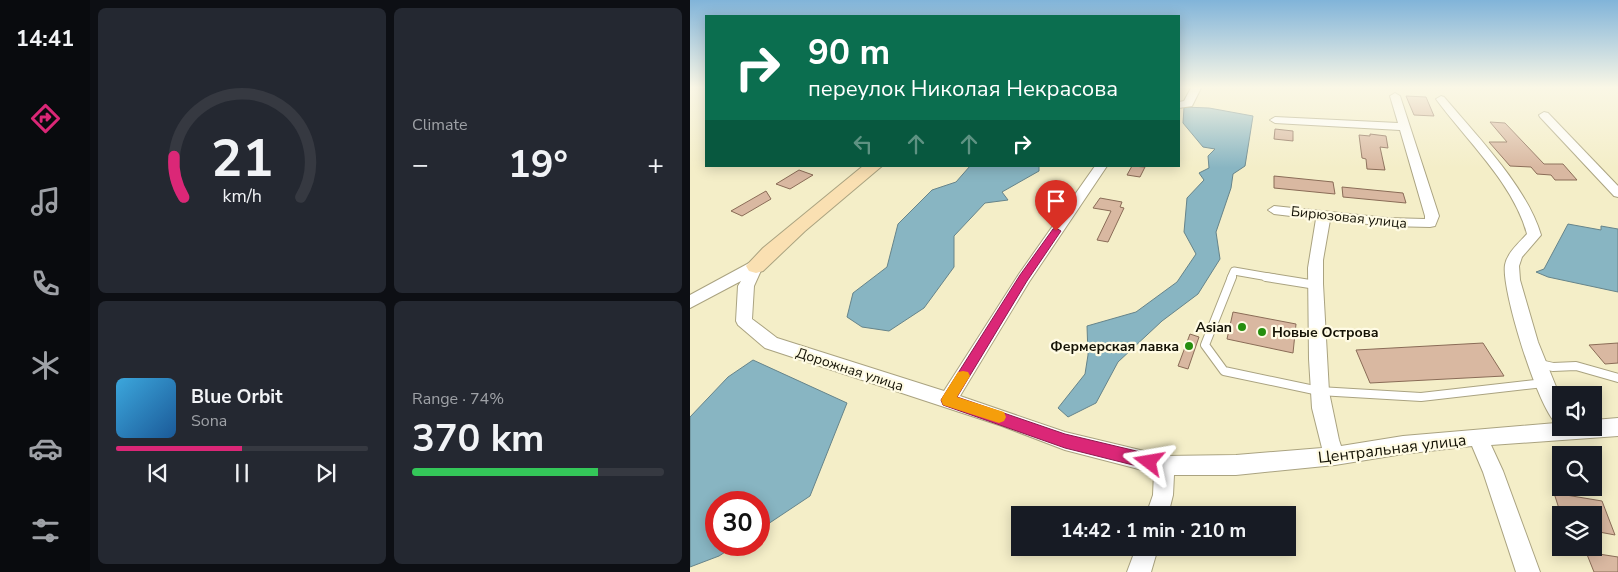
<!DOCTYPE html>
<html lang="en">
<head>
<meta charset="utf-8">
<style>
  :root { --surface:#171b24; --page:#242831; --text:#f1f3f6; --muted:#9ea1a6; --line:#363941; --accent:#db2777 }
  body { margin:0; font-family:"Nunito Sans",sans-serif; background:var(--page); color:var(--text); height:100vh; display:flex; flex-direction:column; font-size:19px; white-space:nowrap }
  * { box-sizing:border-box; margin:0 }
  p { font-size:16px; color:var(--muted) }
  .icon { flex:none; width:28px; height:28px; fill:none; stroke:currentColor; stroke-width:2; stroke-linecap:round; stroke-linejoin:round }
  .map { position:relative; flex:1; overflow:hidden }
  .side { display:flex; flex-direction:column; gap:8px; padding:8px; background:#0d0f14; width:600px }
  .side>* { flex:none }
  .top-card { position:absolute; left:15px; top:15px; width:475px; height:152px; border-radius:0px; box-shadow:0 2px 12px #0003; background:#0b6e4f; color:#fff; overflow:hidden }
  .fabs { position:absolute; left:862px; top:386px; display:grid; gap:10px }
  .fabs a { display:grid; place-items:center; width:50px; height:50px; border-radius:0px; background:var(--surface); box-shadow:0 2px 12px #0003; font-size:25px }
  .speed { position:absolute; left:15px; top:491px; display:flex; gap:10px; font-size:25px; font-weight:700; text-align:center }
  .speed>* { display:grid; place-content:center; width:65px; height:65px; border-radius:50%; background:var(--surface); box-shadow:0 2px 12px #0003; line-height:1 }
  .speed .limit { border:8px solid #d22; background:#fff; color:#111 }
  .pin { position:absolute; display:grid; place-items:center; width:42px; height:42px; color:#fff; margin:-51px -21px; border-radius:50% 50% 50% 0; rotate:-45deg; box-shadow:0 0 5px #0007 }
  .pin .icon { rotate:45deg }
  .me { position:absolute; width:55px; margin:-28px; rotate:284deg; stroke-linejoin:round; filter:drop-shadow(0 0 4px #0008) }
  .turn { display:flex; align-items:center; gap:18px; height:105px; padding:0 20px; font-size:22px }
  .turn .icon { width:65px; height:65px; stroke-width:2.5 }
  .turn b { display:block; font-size:35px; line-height:42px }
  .lanes { display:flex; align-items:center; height:48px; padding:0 20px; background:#0003; justify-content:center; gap:25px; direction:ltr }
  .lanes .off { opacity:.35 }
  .big { font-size:38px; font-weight:700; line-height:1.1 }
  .side .card { flex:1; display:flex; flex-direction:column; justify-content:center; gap:8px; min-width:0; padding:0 18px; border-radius:8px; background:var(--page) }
  .side .dial { align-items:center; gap:0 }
  .dial svg { height:130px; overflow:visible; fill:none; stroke:var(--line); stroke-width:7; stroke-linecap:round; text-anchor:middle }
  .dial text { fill:var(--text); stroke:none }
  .song { display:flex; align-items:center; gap:15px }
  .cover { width:60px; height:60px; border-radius:8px; background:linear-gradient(135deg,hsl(200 70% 55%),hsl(210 70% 35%)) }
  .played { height:5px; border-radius:2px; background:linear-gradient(90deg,var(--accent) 50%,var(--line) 50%) }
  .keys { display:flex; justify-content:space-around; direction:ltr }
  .heat { display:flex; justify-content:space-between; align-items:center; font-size:28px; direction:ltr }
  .charge { height:8px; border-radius:4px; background:linear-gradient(90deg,#34c759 74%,var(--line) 0) }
  .side .tiles { flex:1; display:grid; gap:8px; grid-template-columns:repeat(2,1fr) }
  .trip { position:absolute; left:321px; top:506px; width:285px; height:50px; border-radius:0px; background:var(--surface); box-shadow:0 2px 12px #0003; font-weight:700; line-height:50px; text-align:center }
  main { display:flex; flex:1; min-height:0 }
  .tabs { display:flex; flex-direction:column; width:90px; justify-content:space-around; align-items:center; background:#090b0e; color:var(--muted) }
  .tabs .icon { width:35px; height:35px }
  .tabs .current { color:var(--accent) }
  .tabs b { font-size:22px; color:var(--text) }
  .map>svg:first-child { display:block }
  .water { fill:#88b5c2; stroke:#66848a }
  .building { fill:#d9b8a1; stroke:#8a6c57 }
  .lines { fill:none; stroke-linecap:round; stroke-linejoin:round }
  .lane-far1-casing { stroke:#aaa380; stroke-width:9 }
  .lane-casing { stroke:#aaa380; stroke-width:10 }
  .street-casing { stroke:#aaa380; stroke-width:2 }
  .secondary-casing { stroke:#aaa380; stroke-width:2 }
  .lane-far1 { stroke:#fff; stroke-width:7 }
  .lane { stroke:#fff; stroke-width:8 }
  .street { fill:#fff; fill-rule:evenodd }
  .secondary { fill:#fae0b2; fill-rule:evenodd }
  .route { fill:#db2777; stroke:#8e194d }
  .slow { fill:#f59e0b }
  .poi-dot { fill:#258e0f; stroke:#fffbe4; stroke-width:2 }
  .labels { text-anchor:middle; stroke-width:4.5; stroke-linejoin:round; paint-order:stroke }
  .street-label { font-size:14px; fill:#151306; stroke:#fffbe4 }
  .poi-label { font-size:14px; font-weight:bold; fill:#151306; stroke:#fffbe4; text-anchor:end }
  .near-street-label { font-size:16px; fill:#151306; stroke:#fffbe4 }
</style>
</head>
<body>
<main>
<nav class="tabs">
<b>14:41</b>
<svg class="icon current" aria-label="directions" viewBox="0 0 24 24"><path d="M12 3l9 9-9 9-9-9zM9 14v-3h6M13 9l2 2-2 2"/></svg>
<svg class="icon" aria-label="music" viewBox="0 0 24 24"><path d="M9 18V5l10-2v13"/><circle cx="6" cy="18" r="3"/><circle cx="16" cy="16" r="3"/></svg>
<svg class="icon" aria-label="phone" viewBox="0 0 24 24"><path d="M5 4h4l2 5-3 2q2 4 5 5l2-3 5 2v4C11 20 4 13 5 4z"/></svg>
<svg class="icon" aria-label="climate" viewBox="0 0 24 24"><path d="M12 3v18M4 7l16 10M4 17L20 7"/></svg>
<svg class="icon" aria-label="car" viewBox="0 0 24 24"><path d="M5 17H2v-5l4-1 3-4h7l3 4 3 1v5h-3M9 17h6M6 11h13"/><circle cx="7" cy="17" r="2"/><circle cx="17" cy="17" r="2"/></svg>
<svg class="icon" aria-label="filters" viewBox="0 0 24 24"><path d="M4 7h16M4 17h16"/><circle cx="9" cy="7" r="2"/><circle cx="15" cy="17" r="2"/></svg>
</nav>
<section class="side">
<div class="tiles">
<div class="card dial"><svg viewBox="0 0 100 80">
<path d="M14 69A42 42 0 1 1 86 69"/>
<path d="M14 69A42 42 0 0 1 8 44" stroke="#db2777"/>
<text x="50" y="56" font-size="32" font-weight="700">21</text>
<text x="50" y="72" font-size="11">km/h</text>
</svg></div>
<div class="card"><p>Climate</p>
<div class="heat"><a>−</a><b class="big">19°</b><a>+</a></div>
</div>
<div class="card">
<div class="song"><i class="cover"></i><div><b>Blue Orbit</b><p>Sona</p></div></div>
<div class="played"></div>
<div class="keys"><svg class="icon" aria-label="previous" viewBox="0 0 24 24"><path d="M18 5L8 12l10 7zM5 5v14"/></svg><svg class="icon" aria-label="pause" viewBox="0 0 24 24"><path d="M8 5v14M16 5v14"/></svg><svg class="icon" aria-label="next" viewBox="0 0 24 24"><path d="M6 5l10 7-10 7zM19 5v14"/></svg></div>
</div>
<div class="card"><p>Range · 74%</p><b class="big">370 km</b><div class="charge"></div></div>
</div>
</section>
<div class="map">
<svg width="928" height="572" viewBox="0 0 928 572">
  <rect width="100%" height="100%" fill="#f4eec8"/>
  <g class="water">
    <path d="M494,107l25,1 44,8 -8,50 -12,8 -2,14 -15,44 4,27 -22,35 -36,27 -44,41 -22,41 -28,14 -10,-9 27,-34 3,-19 -1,-29 49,-14 41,-30 19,-28 -12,-22 3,-34 17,-18 -5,-7 10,-5 -1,-12 7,-7 -12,-2 -20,-24z"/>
    <path d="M280,166h69v5l-37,21 6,8 -23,3 -31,33v31l-30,41 -35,23 -27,-4 -15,-10 6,-24 34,-26 11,-43 34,-34 24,-8z"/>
    <path d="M878,224l33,6v-4l17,3v63l-70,-15 -12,-5 8,-3z"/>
    <path d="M63,360l94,43 -37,93 -51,34v-28h-43v43h20l-17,11 -29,11v-150l38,-40z"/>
  </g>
  <g class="building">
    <path d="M716,96l20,1 8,19 -20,-1z"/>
    <path d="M800,122l15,1 39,41h19l14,16h-22l-4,-5 -14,-1 -6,-7 -21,-1 -21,-24h18z"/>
    <path d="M585,129l18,2v10l-19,-2z"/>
    <path d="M680,134l16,2 2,12 -8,-1 5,23 -18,-1 -1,-10 -4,-1 -3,-23 11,1z"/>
    <path d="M442,166l13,1 -5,10 -13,-2z"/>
    <path d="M109,170l14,5 -23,14 -14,-5z"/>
    <path d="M584,176l59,6 2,12 -61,-6z"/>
    <path d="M652,187l61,6 3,10 -63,-6z"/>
    <path d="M76,191l5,8 -29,17 -11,-5z"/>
    <path d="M410,198l22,4 -2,5 4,1 -16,34 -11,-2 14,-29 -18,-3z"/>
    <path d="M543,312l63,12 -3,29 -66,-14z"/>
    <path d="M500,334l9,3 -11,32 -10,-3z"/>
    <path d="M793,343l21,33 -134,7 -14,-33z"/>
    <path d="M928,343v20l-13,1 -16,-19z"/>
    <path d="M864,493l48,8 13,34 -21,-4v-16h-33z"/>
    <path d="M896,552l32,5v15h-24z"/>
  </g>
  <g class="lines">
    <defs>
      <path id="lane-far1" d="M541,278l3,-7 40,7"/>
      <g id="lane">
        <path d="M542,277l-27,68 19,26 95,20 102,6 123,-14"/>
        <path d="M576,277l50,8"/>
        <path d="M850,364l13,3 23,-1 42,12"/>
      </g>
      <g id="street">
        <path d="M501,88h10l-9,18 -13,2v-6l5,-1z"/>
        <path d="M705,93l5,3 39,120 -4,10 -5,1 -43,-1 -57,-6 -7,40v24l6,108 10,48 2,6 62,-10 153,-13c-18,-15 -55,-134 -51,-158 2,-12 14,-22 22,-31 -13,-50 -61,-94 -91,-135l5,-3 3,1c32,38 83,90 97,138l-19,22 -3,9 1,14 18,62 23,57v29h33v-8l24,-2v18l-127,9 12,26 37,101h-24l-33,-100 -11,-26 -69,8 -68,11 -99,10h-62l-1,20 -5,20h-22l7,-20 1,-22 -89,-23 -63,-24 -237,-78 -27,-23 -2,-4 2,-35 3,-5 -51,27v-13l61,-33h10l2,4 -9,20 -2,33 25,19 167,53 75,-117 76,-108h12l-78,116 -69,114 105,36 100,24 71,-1 86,-7 -10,-40 -3,-49 -1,-91 8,-49 -42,-5 -6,-4 6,-4 113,12 38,1v-3l-25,-86 -125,-7 -5,-3 5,-3 123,6 -8,-27z"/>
        <path d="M854,112l4,1 70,73v11l-4,-1 -74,-79 -1,-2z"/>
        <path d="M446,548h22l-7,24h-24z"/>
      </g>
      <path id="secondary" d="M173,166h19l-77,65 -42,40 -7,2 -7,-2 -3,-5 17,-18z"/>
    </defs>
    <use href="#lane-far1" class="lane-far1-casing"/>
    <use href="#lane" class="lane-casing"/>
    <use href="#street" class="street-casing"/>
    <use href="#secondary" class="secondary-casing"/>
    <use href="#lane-far1" class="lane-far1"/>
    <use href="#lane" class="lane"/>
    <use href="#street" class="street"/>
    <use href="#secondary" class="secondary"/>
  </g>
  <linearGradient id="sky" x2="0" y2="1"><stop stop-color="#81b4d9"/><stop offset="0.52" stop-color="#faf7e6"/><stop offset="1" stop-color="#faf7e6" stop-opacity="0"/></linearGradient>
  <rect width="928" height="168" fill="url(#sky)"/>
  <path class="route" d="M366,228l5,3 -34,50 -70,116 108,37 84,20 5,3 2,5 -2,5 -5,2 -84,-21 -122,-43 -2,-5 79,-125 33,-46z"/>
  <path class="slow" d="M273,371l5,1 2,4 -13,21 47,15 2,5 -2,4 -5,2 -56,-18 -2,-5 2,-4 15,-24z"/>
  <g class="poi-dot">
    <circle cx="552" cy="327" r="5"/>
    <circle cx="572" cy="332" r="5"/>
    <circle cx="499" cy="346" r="5"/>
  </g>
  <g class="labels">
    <g class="street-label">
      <text transform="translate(659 217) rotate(6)" y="5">Бирюзовая улица</text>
      <text transform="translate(160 369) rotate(18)" y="5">Дорожная улица</text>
    </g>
    <g class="poi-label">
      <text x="542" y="332">Asian</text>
      <text x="582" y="337" text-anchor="start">Новые Острова</text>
      <text x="489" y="351">Фермерская лавка</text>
    </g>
    <g class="near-street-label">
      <text transform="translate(702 448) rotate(-7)" y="6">Центральная улица</text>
    </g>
  </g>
</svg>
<div class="fabs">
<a><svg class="icon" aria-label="sound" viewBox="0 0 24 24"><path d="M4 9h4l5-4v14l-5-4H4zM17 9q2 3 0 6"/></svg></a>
<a><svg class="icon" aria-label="search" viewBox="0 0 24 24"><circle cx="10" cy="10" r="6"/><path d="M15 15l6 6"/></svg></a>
<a><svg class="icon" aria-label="layers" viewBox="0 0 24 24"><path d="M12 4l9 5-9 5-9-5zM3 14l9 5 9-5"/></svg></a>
</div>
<div class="speed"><div class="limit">30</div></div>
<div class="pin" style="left:366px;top:231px;background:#d93025"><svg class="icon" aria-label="arrive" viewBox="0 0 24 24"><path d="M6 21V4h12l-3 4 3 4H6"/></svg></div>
<svg class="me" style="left:459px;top:462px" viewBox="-20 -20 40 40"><path d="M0-17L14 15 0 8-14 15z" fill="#db2777" stroke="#fff" stroke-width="4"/></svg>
<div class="trip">14:42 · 1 min · 210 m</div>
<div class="top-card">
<div class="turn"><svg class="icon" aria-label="right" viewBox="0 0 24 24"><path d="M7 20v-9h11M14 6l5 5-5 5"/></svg><div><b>90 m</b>переулок Николая Некрасова</div></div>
<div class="lanes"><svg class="icon off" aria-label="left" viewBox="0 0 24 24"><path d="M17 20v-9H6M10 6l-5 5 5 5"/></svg><svg class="icon off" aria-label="ahead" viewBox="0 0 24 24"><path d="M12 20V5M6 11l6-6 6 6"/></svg><svg class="icon off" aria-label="ahead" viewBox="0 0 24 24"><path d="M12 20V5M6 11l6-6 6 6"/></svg><svg class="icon" aria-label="right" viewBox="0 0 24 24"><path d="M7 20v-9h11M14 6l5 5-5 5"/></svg></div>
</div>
</div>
</main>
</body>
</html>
